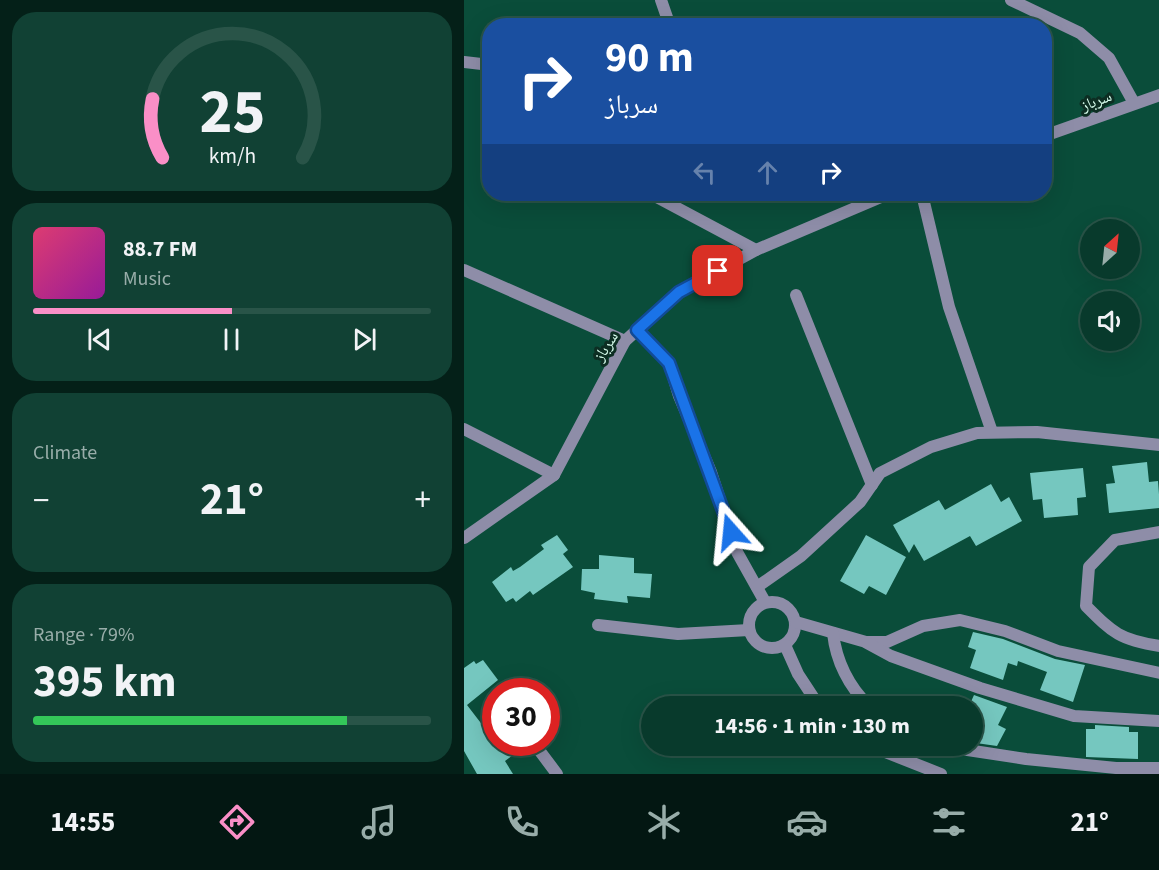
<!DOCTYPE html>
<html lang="en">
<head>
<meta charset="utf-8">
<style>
  :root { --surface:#083a2c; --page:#114134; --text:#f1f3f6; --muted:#98ada9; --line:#295448; --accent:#fa8fc7 }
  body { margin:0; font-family:"Source Sans 3","Noto Naskh Arabic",sans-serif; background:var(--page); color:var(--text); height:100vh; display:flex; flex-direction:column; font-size:22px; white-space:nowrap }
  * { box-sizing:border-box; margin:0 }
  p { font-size:20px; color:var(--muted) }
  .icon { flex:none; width:33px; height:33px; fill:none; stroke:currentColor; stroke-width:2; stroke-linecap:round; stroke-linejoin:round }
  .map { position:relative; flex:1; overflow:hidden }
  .details { display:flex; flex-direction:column; gap:12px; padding:12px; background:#042018; width:464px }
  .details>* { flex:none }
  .banner { position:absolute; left:18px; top:18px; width:570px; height:183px; border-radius:24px; box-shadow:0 6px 24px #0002,0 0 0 2px var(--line); background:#1a4fa0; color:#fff; overflow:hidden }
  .needle { width:39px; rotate:27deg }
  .fabs { position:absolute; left:616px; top:219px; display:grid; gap:12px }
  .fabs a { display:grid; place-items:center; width:60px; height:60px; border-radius:50%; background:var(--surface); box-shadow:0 6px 24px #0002,0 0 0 2px var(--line); font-size:30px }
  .speed { position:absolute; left:18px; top:678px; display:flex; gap:12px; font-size:30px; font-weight:700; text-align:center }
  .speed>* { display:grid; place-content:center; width:78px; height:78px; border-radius:50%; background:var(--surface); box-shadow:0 6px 24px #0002,0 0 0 2px var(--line); line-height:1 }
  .speed .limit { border:9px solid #d22; background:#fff; color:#111 }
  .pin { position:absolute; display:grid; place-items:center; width:51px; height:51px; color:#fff; margin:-26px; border-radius:12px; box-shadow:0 3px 9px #0006 }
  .me { position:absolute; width:66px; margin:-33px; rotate:342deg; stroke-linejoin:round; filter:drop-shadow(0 0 4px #0008) }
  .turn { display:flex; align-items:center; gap:21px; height:126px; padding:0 24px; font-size:27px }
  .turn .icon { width:78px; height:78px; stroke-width:2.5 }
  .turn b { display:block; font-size:42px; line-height:51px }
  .lanes { display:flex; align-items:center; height:57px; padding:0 24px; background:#0003; justify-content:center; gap:30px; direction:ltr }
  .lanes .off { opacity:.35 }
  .big { font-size:45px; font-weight:700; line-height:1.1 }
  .details .tile { flex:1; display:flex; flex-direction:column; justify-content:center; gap:9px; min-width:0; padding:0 21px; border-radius:24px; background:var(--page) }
  .details .dial { align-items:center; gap:0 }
  .dial svg { height:156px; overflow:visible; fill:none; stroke:var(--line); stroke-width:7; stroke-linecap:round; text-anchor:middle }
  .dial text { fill:var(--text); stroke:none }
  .song { display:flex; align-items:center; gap:18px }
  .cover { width:72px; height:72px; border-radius:9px; background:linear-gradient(135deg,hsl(340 70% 55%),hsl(300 70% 35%)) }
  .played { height:6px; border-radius:3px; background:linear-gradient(90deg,var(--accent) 50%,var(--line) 50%) }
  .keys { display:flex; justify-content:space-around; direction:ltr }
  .heat { display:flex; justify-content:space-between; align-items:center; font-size:33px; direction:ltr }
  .charge { height:9px; border-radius:4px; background:linear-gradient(90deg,#34c759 79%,var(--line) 0) }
  .trip { position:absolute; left:177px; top:696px; width:342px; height:60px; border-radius:30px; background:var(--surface); box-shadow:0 6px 24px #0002,0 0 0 2px var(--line); font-weight:700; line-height:60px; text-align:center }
  .tabs { display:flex; height:96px; justify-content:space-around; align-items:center; background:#031712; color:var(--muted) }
  .tabs .icon { width:42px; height:42px }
  .tabs .current { color:var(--accent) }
  .tabs b { font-size:27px; color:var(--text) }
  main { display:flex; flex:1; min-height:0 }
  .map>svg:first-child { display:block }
  .building { fill:#75c7bf }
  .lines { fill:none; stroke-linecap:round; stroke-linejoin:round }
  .minor { stroke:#8e8da8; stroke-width:12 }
  .tertiary { stroke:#8e8da8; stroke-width:12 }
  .route-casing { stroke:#114b97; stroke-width:15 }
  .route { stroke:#1a73e8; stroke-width:10 }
  .labels { text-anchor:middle; stroke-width:6; stroke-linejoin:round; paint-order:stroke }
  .street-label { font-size:16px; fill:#d8feee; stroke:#0d2e23 }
</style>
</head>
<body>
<main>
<section class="details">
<div class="tile dial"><svg viewBox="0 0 100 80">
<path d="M14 69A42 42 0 1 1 86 69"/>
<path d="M14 69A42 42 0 0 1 9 39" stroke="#fa8fc7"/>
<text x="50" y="56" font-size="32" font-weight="700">25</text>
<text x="50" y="72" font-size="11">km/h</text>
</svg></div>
<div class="tile">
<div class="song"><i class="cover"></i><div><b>88.7 FM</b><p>Music</p></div></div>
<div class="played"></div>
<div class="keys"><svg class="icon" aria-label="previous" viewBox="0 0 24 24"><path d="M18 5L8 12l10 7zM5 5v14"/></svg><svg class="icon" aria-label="pause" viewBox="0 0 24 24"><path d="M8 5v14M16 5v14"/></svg><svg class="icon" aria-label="next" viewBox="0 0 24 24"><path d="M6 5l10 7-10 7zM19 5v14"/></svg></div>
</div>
<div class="tile"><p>Climate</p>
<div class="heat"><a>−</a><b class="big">21°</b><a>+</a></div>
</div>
<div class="tile"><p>Range · 79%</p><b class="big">395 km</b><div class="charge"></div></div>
</section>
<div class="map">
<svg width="696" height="774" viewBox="0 0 696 774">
  <rect width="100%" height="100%" fill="#0a4d3a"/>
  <g class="building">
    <path d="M683,462l2,20 9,-1 2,27 -51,5 -3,-29 9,-1 -3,-17z"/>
    <path d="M619,468l3,29 -9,1 1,17 -34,3 -2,-19 -9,1 -3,-27z"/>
    <path d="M527,484l10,18 8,-5 13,24 -46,25 -6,-10 -46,25 -10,-17 -5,9 -16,-28 46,-25 6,10z"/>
    <path d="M93,535l11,15 -5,4 10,13 -40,28 -3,-4 -14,11 -3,-4 -7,4 -14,-20 19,-15 2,4 7,-4 24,-18 -3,-4z"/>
    <path d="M402,535l40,22 -20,38 -17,-9 -5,8 -24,-13z"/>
    <path d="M135,555l35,3v15l18,1 -2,24 -23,-2 1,7 -34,-4 1,-6 -14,-3 1,-21h17z"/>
    <path d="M509,632l30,7 52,20 30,6 -12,37 -33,-12 7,-18 -29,-11 -1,5 -9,-3 -5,17 -33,-12 6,-18 -8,-3z"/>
    <path d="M19,660l15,20 -31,25 20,26 9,-6v17h15l6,10 -12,9 8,13h-36l-13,-23v-83l10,-7 2,3z"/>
    <path d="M510,695l33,12 -9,18 8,4 -9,17 -21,-3 5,-9 -9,-4v-24h-3z"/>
    <path d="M631,725l34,2v5h9v27l-52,-2v-28h9z"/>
  </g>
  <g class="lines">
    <g class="minor">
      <path d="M197,0l9,26"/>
      <path d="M547,0l69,33 29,25 25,45"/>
      <path d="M0,62l26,3"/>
      <path d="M187,194l105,56"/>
      <path d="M458,194l27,113 43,125"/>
      <path d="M0,270l161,71"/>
      <path d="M332,295l76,190"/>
      <path d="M173,330l32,33 10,33 32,76 26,80 28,50"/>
      <path d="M0,429l90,46"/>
      <path d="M696,532l-45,8 -26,27 -3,39c27,27 34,34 74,40"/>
      <path d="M293,587l44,-31 59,-54 20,-29 51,-26 46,-14 60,-1 123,13"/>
      <circle cx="308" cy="625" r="23"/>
      <path d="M332,622l70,20h21l36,-16 37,-6 45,11 53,20 102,22"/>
      <path d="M134,625l80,9 71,-4"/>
      <path d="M369,633c3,28 16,54 36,73"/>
      <path d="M403,643l24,13 89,32 94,28 86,5"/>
      <path d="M321,645l13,29 21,32"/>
      <path d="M69,742l24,32"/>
      <path d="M406,746l71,28"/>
      <path d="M477,746l85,13 90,9h44"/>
    </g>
    <g class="tertiary">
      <path d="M580,136l116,-41"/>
      <path d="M0,538l90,-63 71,-134 54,-49 77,-42 132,-56"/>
    </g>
  </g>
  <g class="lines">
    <defs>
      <path id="route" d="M254,271l-39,21 -42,38 32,33 62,169"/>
    </defs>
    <use href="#route" class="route-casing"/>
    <use href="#route" class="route"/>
  </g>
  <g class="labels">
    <g class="street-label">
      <text transform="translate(632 100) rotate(-21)" y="6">سرباز</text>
      <text transform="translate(141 346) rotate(-58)" y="6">سرباز</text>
    </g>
  </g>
</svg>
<div class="fabs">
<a><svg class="needle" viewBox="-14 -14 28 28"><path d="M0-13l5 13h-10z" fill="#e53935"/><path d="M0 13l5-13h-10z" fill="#98ada9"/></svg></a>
<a><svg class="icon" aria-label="sound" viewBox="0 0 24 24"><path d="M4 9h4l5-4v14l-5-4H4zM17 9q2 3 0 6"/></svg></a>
</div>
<div class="speed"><div class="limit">30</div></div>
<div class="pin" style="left:254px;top:271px;background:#d93025"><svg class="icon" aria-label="arrive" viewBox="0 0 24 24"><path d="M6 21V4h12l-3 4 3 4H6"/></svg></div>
<svg class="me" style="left:267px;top:532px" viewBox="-20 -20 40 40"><path d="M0-17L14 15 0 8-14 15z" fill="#1a73e8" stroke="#fff" stroke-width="4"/></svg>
<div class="trip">14:56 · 1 min · 130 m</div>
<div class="banner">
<div class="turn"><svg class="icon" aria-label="right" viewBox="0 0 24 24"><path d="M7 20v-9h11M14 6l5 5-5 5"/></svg><div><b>90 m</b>سرباز</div></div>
<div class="lanes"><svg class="icon off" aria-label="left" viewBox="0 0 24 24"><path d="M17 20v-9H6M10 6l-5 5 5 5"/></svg><svg class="icon off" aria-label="ahead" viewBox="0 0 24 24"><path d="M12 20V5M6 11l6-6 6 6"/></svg><svg class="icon" aria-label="right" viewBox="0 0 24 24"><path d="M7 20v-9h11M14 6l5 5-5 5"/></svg></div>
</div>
</div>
</main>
<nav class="tabs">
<b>14:55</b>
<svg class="icon current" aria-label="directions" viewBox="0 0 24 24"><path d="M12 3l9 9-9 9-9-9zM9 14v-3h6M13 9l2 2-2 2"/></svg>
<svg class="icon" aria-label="music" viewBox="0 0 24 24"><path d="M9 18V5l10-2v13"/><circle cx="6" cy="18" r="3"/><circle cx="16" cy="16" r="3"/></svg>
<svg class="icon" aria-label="phone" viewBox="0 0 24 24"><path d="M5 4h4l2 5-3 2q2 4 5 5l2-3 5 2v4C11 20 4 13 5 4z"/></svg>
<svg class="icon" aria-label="climate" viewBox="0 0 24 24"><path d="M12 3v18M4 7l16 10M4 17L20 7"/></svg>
<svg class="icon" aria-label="car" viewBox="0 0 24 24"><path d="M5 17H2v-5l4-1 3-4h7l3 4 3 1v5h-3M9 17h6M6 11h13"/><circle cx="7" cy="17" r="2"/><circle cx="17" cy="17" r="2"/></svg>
<svg class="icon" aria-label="filters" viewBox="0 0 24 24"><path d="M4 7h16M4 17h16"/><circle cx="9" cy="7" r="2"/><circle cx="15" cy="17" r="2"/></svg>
<b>21°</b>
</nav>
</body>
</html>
